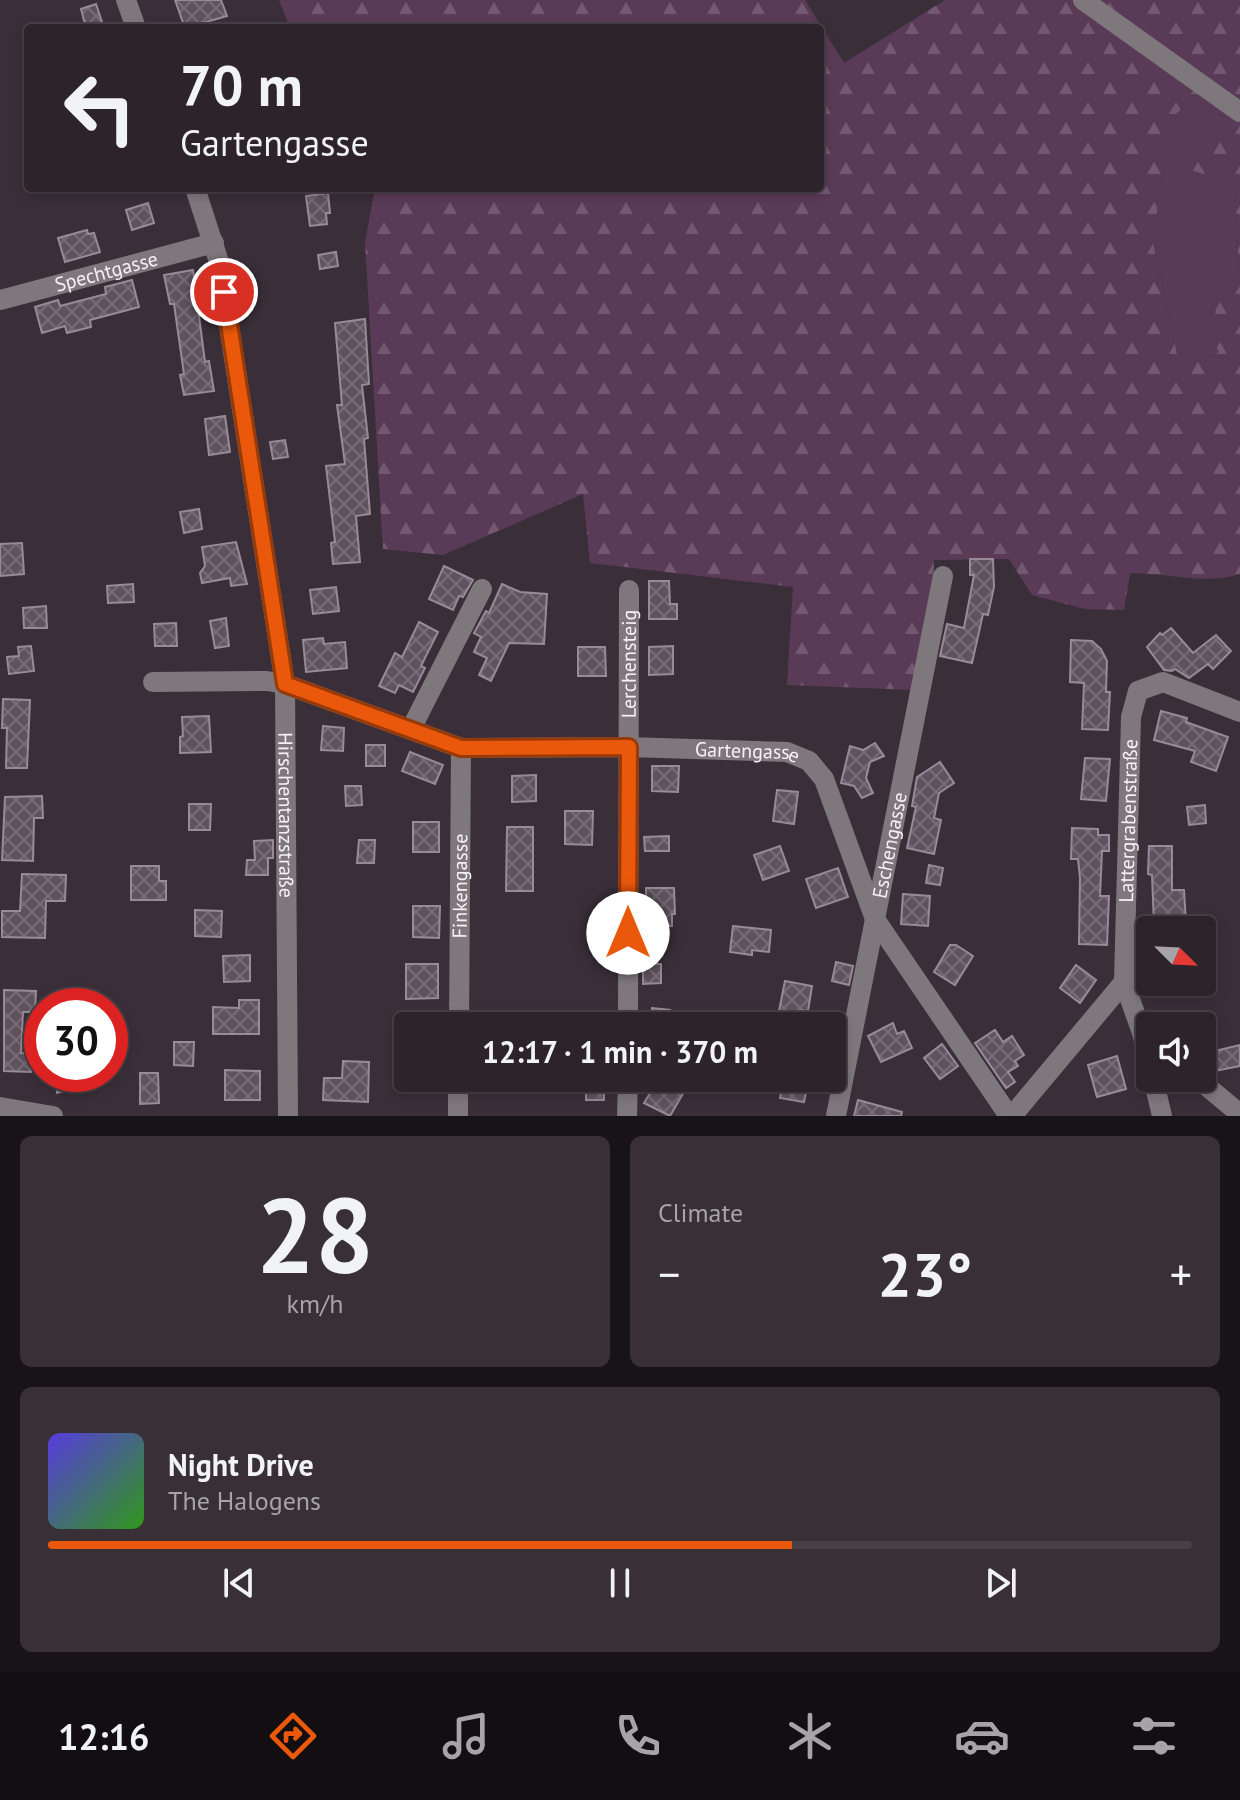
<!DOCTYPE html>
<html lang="en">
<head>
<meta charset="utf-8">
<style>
  :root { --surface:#2c232b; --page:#382f37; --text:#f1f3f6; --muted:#a6a4a9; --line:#484047; --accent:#ea580c }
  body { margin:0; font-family:"PT Sans",sans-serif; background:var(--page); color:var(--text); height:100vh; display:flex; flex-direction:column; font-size:30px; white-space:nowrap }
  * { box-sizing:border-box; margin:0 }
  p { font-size:26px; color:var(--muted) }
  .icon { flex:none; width:44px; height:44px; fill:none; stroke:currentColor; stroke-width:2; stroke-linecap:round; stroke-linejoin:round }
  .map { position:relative; height:1116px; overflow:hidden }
  .side { display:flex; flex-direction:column; gap:20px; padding:20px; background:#181318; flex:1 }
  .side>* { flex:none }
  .top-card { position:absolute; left:24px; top:24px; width:800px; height:168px; border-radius:8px; box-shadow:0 4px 12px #0003,0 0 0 2px var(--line); background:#2c232b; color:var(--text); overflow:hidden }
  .needle { width:52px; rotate:114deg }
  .tools { position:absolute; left:1136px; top:916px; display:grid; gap:16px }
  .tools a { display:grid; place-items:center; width:80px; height:80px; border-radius:8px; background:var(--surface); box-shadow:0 4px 12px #0003,0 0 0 2px var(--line); font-size:40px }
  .speed { position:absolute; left:24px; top:988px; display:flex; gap:16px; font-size:40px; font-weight:700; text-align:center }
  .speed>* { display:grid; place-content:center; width:104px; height:104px; border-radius:50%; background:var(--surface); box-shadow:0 4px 12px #0003,0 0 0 2px var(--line); line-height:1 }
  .speed .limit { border:12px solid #d22; background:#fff; color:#111 }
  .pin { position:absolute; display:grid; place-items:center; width:68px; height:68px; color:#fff; margin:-34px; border:4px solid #fff; border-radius:50%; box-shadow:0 2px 8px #0007 }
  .me { position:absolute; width:88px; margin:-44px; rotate:0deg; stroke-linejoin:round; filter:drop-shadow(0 0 6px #0008) }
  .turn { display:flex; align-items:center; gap:28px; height:168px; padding:0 24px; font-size:36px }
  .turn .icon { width:104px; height:104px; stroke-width:2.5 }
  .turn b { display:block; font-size:56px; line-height:68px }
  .big { font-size:60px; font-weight:700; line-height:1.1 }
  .side .card { flex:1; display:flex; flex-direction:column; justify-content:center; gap:12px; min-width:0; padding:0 28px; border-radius:12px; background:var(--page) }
  .side .dial { align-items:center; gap:0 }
  .dial b { font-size:104px; line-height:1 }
  .song { display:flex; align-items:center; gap:24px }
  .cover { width:96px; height:96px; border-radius:12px; background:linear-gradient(135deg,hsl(250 70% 55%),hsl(110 70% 35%)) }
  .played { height:8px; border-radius:4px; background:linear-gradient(90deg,var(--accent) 65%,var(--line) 65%) }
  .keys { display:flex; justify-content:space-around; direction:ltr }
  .heat { display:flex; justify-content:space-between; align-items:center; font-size:44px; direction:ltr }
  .side .tiles { flex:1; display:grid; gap:20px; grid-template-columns:1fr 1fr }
  .card:last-child { grid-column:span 2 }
  .trip { position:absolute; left:394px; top:1012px; width:452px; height:80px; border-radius:8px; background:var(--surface); box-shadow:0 4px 12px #0003,0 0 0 2px var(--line); font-weight:700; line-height:80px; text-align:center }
  .tab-bar { display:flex; height:128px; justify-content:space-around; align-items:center; background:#120e11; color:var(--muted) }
  .tab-bar .icon { width:56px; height:56px }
  .tab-bar .current { color:var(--accent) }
  .tab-bar b { font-size:36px; color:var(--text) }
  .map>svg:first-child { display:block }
  .green { fill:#5a3b57 }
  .forest { fill:url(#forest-firs); fill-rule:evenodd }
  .building { fill:url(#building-cross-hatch); stroke:#988a96; stroke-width:2 }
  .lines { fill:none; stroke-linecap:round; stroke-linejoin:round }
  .minor { stroke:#7e787d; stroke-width:20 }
  .route-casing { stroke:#983908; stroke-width:20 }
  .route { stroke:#ea580c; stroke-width:14 }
  .labels { text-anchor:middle; stroke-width:8; stroke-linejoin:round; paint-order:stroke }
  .street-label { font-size:20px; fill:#f8f0f7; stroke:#1e191e }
</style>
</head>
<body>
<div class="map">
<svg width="1240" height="1116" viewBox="0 0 1240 1116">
  <defs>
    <pattern id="forest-firs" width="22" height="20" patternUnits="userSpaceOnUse" patternTransform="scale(2)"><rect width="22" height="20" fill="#5a3b57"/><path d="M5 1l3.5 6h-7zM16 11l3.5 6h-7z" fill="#725870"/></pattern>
    <pattern id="building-cross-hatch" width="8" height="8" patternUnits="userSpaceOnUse" patternTransform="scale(2)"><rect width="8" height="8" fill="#60535f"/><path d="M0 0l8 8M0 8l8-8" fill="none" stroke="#786c77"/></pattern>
  </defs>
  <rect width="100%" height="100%" fill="#3a2f39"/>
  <path class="green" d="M1198,95l34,21 -26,28 29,41 4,91 -22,17 2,59 -21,10 -21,-8 -24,-111 11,-85 -3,-31z"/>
  <path class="forest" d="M279,0h526l39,63 101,-63h295v574c-34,11 -74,-1 -110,-1l-6,37 -39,-1 -53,-14 -23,-36 -75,1 -1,40 -18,90 -128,-5 6,-98 -203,-24 -7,-69 -140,61 -60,-6 -18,-307 10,-54h445v-160h-530zM1198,95l33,21 -25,27 -18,4 -2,21 49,17 4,91 -22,17 -4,48 6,11 -21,10 -21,-8 -24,-111 11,-85 -3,-31z"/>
  <g class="building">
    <path d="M175,0h46l6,16 -42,12z"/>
    <path d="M96,4l8,24h-18l-5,-19z"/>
    <path d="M328,193l2,20h-4l1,11 -17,2 -4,-30z"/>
    <path d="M148,203l6,20 -22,7 -6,-20z"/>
    <path d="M87,230l1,4 6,-1 6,19 -35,10 -7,-24z"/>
    <path d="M336,252l2,14 -18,3 -2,-14z"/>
    <path d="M193,270l12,92 4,-1 5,30 -30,4 -4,-20 4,-1 -10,-70h-4l-6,-29z"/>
    <path d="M132,280l7,27 -49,13 1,7 -24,6 -2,-7 -23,7 -7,-26 23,-7 2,6 46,-12 -1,-7z"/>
    <path d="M365,319l4,65 -7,1 6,53 -4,1 6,75 -14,2 4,46 -27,2 -2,-21 4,-1 -9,-76 19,-2 -8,-59h5l-7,-82z"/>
    <path d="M225,416l5,36 -21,3 -4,-36z"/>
    <path d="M285,440l3,17 -15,2 -3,-17z"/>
    <path d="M199,509l3,20 -18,4 -4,-21z"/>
    <path d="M236,542l11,42 -16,2 -1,-8 -28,5 -2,-10 5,-7 -3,-19z"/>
    <path d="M22,543l2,31 -24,2v-32z"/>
    <path d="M970,559h23l1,28 -6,28 -5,-1 -11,49 -32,-7 7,-32 17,4 10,-53h-4z"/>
    <path d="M444,566l29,14 -10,17 -4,-1 -6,14 -24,-11z"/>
    <path d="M649,581h20l1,23h7v15h-28z"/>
    <path d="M133,584l1,18 -26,1 -1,-17z"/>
    <path d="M502,584l18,8 27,2 -3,50 -35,-1 -18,38 -12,-6 8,-17 -13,-6 7,-15 -7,-4 12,-22 3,2z"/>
    <path d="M336,587l3,24 -26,3 -3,-24z"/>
    <path d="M46,606l1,22h-23l-1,-20z"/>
    <path d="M226,618l3,28 -14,2 -5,-27z"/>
    <path d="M419,622l19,10 -17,34 4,2 -12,24 -14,-7 -4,8 -16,-7 16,-33 7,4z"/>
    <path d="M176,623l1,23h-22l-1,-22z"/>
    <path d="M1171,628l22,25 23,-18 15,16 -18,18 -5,-5 -19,14 -14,-9 -3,2 -8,-1 -17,-23 13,-14 2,2z"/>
    <path d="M323,638l1,6 21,-2 2,26 -41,4 -3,-32z"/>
    <path d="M1071,640l21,1 9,8 6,12 -1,31h4l-2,38 -26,-1 2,-46 -14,-1z"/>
    <path d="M31,646l3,25 -25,3 -2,-17 12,-1 -1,-9z"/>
    <path d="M673,646v28l-24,1v-28z"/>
    <path d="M578,647h27l1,29h-28z"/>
    <path d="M3,699l27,1 -3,68h-21l1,-40h-5z"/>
    <path d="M1161,711l26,7 -1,4 42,15 -12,34 -25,-9 4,-11 -41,-11z"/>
    <path d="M209,716l2,36 -31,1v-16l3,-1 -1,-19z"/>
    <path d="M323,726l21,2 -1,23 -22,-1z"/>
    <path d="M875,743l9,13 -14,6 -4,16 7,15 -11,5 -8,-12 -13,-3 9,-37 13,4z"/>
    <rect x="366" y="745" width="19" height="21"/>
    <path d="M410,752l33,13 -8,19 -33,-13z"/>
    <path d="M1085,758l25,1 -4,42 -25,-2z"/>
    <path d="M940,762l14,21 -15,10 -5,25 7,2 -7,34 -27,-6 9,-41 -4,-1 5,-29z"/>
    <path d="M652,766h27l-1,26 -26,-1z"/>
    <path d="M536,775v26l-24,1v-26z"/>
    <path d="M345,786h16l1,19 -16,1z"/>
    <path d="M777,790l21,2 -4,32 -21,-3z"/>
    <path d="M42,796l1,22h-9l-1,43 -31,-1 3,-63z"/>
    <path d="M189,804h22l-1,26h-21z"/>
    <path d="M1205,805l1,18 -17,2 -2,-18z"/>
    <path d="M565,811h28l-1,34 -27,-1z"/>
    <rect x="413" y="822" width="26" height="30"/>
    <path d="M507,827h26v64h-27z"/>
    <path d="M1072,828l26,1v6h11v16h-7l-2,45h9l-2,49 -28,-1 1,-66 -2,-19h-7z"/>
    <path d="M669,836v15h-24l-1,-14z"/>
    <path d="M273,840v18h-5v17h-22l1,-15h8l-1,-19z"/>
    <path d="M359,840h16l-1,23h-17z"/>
    <path d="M780,846l9,25 -26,9 -9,-25z"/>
    <path d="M1149,846h23v44h12l2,33 -32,2 -2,-50 -4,-1z"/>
    <path d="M929,865l14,3 -3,17 -14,-2z"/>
    <path d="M131,866h28v15h7v19h-35z"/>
    <path d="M838,868l10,29 -32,11 -10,-29z"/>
    <path d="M22,874l44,1 -1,26h-19l-1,37 -43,-1v-26h18z"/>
    <path d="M646,888h28l1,26h-3v12h-26z"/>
    <path d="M903,894l27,2 -2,30 -27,-2z"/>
    <path d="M413,906h27l-1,32 -26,-1z"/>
    <path d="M195,910l27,1 -1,26 -26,-1z"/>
    <path d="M733,926l38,4 -2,22 -17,-2v5l-22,-3z"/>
    <path d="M950,945h6l17,11 -18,29 -21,-13z"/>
    <path d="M250,955v26l-26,1 -1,-26z"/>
    <path d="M836,962l17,4 -4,19 -17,-4z"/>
    <path d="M406,964h32v34l-32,1z"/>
    <path d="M643,964h18v19l-18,1z"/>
    <path d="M1076,965l20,15 -16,23 -20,-15z"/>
    <path d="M785,981l27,5 -4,25 -8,-1 -4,16h-20z"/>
    <path d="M4,990l32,1 -1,21h-12l-2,41 11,1 -1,18 -27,-1z"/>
    <path d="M239,1000h20v34h-46v-27l26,1z"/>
    <path d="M652,1008l18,2 -1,16h-18z"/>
    <path d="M893,1023l4,11 7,-3 8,17 -31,14 -13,-26z"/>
    <path d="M995,1030l8,12 9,-6 12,19 -9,6 3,5 -10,6 7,10 -9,6 -31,-45z"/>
    <path d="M174,1042h20l-1,24 -19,-1z"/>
    <path d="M942,1044l16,22 -18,13 -16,-21z"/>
    <path d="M1240,1045v21l-30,6 -8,-6v-12z"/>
    <path d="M1117,1056l9,33 -29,8 -9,-32z"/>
    <path d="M343,1061l26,1 -1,40 -45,-2 1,-22h18z"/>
    <path d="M225,1070l35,1v29h-35z"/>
    <path d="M140,1073h18l1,30 -19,1z"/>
    <path d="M56,1074h19l1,13 -19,6z"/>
    <path d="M665,1078h27l-22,38 -26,-13 9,-15 5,3z"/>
    <path d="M784,1078h25l-5,24 -24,-4z"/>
    <rect x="586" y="1080" width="18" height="20"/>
    <path d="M858,1100l44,12 -1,4h-47z"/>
  </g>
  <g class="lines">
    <g class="minor">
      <path d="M126,0l10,28"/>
      <path d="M1083,0l157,112"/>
      <path id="s1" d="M195,188l24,74 66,422 3,432"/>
      <path id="s2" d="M0,300l214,-57"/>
      <path id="s3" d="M153,682l114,-1 18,3 176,64 168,-1 158,5 22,9 15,18 51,140 134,197"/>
      <path d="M411,729l71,-140"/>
      <path d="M1124,982l18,51 8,33"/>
      <path id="s4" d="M459,1026l2,-278"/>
      <path id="s5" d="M628,1026l1,-436"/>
      <path d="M1153,1078l9,38"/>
      <path d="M1197,1078l43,36"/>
      <path d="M0,1107l53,9"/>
      <path d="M458,1116v-38"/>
      <path d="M627,1116l1,-38"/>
      <path id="s6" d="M836,1116l107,-540"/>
      <path id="s7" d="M1012,1116l112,-134 7,-265 7,-26 25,-9 77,30"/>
    </g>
  </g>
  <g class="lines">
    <defs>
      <path id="route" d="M224,292l61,392 176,64 168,-1 -1,186"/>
    </defs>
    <use href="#route" class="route-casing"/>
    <use href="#route" class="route"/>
  </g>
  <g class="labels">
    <g class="street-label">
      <text dy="7" stroke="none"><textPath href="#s2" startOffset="110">Spechtgasse</textPath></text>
      <text dy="7" stroke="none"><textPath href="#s5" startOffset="362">Lerchensteig</textPath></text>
      <text dy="7" stroke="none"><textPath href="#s3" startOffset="606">Gartengasse</textPath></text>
      <text dy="7" stroke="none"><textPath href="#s1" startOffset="636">Hirschentanzstraße</textPath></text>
      <text dy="7" stroke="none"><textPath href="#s7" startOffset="336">Lattergrabenstraße</textPath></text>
      <text dy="7" stroke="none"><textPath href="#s6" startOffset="276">Eschengasse</textPath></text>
      <text dy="7" stroke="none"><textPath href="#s4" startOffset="140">Finkengasse</textPath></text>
    </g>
  </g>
</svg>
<div class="tools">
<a><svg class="needle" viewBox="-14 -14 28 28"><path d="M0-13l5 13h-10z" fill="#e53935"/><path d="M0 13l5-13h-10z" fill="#a6a4a9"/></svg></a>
<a><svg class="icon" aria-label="sound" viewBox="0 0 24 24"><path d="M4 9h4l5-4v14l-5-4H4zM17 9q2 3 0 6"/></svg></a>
</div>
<div class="speed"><div class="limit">30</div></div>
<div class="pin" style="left:224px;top:292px;background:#d93025"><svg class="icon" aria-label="arrive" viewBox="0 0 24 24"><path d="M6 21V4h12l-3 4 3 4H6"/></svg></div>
<svg class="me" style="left:628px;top:933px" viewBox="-20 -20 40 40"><circle r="19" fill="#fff"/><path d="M0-13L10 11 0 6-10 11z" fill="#ea580c"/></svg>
<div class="trip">12:17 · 1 min · 370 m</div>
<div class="top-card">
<div class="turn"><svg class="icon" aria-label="left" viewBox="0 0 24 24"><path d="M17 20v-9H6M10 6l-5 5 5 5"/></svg><div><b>70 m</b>Gartengasse</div></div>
</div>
</div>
<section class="side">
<div class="tiles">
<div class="card dial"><b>28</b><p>km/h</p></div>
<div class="card"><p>Climate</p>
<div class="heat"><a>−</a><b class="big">23°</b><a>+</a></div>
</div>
<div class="card">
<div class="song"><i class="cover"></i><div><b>Night Drive</b><p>The Halogens</p></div></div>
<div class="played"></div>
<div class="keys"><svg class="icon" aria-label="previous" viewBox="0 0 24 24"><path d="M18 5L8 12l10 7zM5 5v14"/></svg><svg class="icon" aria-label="pause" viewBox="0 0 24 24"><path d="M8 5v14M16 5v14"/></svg><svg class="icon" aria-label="next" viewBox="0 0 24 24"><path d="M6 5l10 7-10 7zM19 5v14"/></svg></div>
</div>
</div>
</section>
<nav class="tab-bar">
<b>12:16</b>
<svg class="icon current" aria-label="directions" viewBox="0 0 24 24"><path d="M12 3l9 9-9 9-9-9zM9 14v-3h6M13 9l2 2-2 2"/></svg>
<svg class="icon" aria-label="music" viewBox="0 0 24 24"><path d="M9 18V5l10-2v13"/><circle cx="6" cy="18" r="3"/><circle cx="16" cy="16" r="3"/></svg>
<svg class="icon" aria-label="phone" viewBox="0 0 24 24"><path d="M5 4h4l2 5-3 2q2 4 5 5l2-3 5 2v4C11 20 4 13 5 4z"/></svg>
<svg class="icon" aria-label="climate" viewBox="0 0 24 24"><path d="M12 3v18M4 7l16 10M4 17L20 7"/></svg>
<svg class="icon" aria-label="car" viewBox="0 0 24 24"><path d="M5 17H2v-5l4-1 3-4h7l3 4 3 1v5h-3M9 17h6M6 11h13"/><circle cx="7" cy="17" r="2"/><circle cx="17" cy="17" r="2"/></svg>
<svg class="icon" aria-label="filters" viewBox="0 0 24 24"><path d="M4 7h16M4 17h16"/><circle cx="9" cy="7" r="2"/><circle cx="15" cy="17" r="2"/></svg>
</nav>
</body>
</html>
